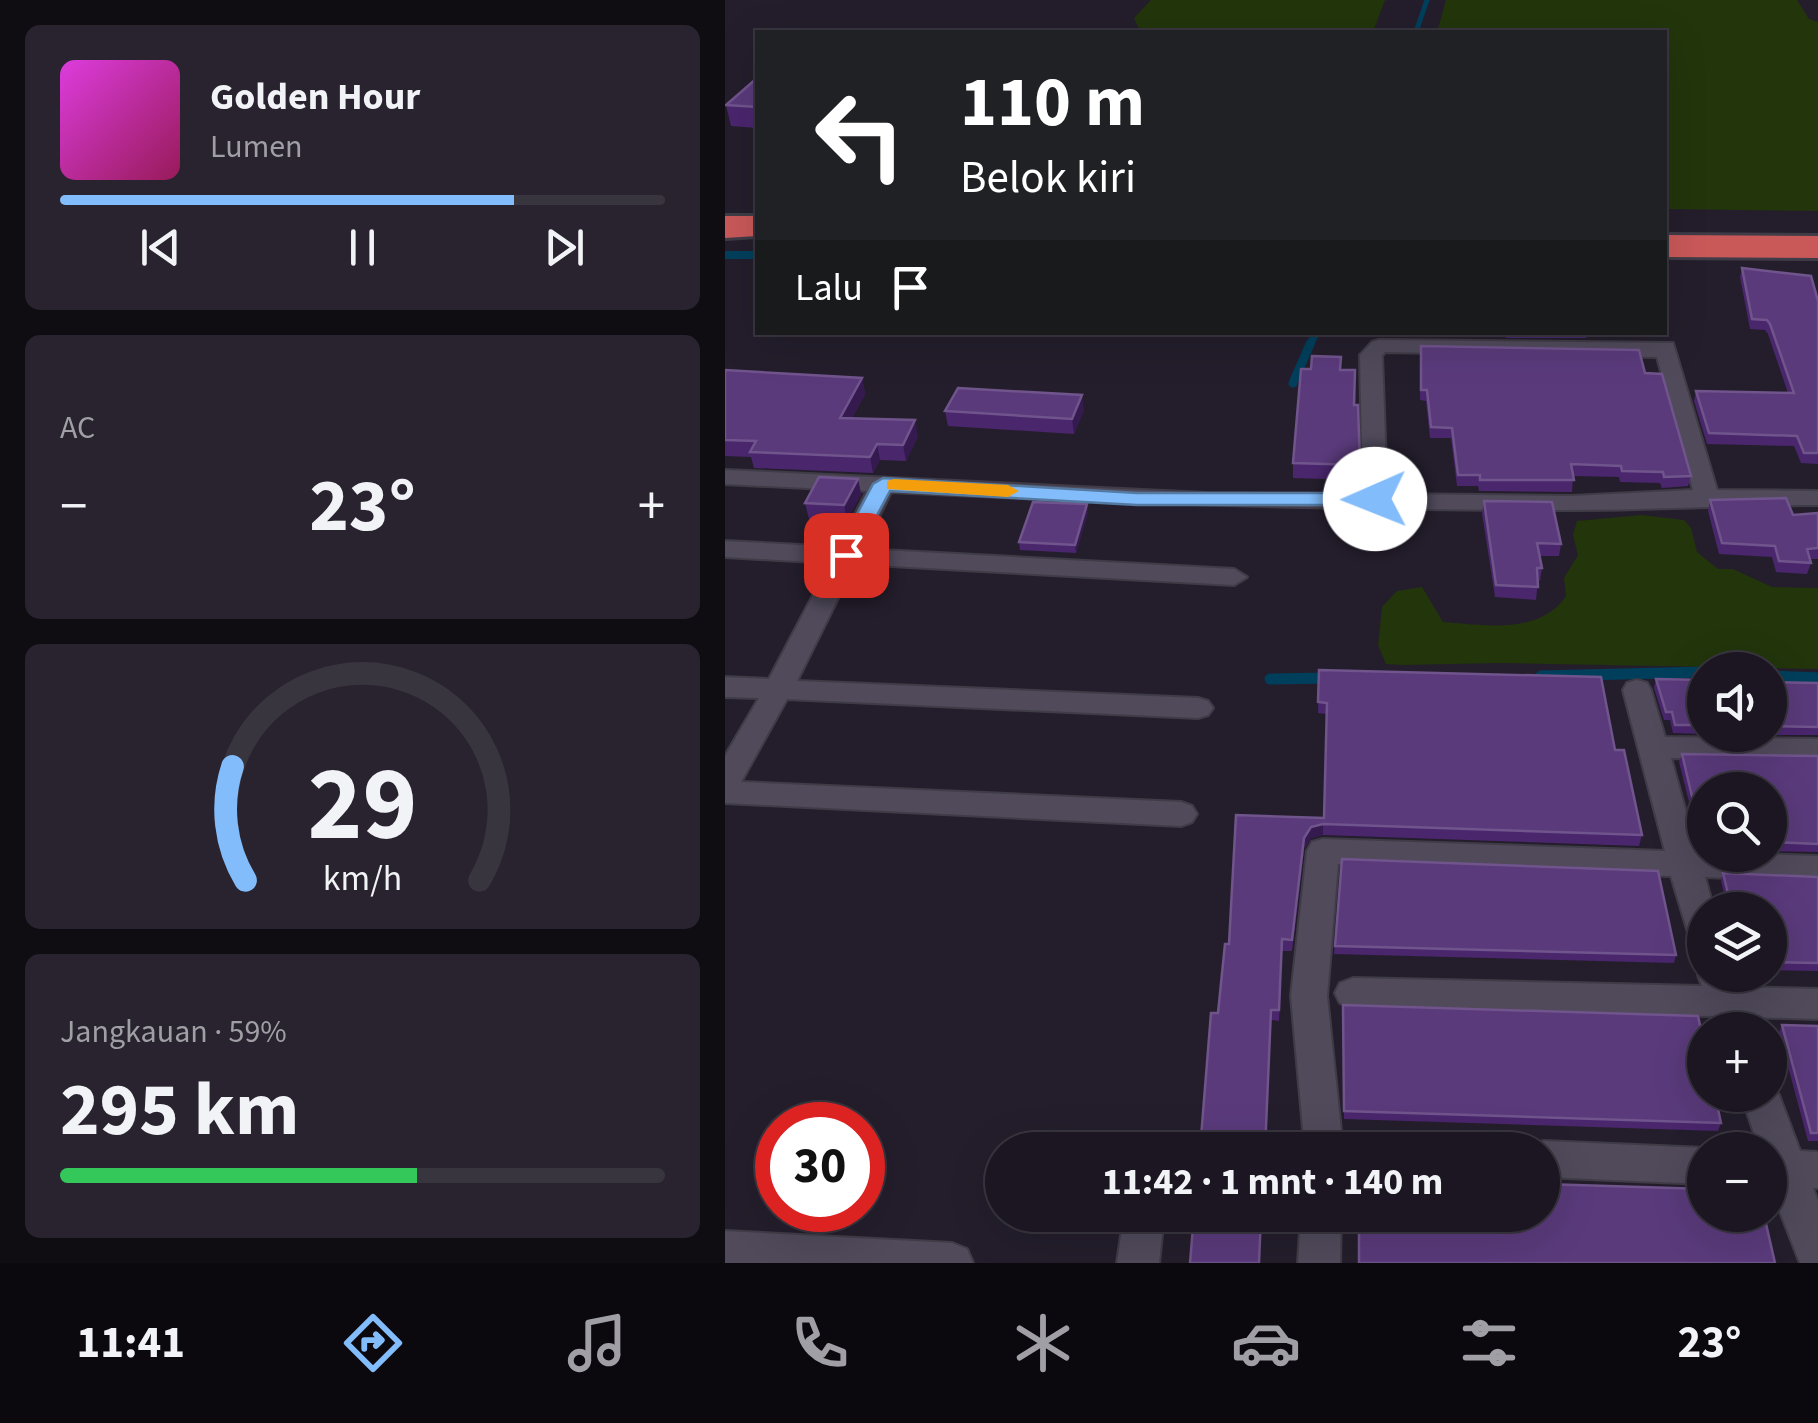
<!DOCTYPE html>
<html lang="id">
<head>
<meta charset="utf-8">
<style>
  :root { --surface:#1b1621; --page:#28232e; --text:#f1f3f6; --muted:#a09fa5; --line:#39353f; --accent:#82bcfa }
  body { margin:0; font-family:"Source Sans 3",sans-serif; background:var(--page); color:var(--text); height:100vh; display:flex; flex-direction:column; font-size:38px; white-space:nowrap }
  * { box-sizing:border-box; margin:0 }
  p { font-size:32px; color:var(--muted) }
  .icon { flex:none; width:55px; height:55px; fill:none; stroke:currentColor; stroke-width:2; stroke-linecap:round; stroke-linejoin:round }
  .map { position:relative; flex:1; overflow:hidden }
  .details { display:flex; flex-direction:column; gap:25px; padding:25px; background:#0f0c12; width:725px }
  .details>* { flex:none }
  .hud { position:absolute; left:30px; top:30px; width:912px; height:305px; border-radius:0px; box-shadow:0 10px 40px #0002,0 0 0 2px var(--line); background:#202124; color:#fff; overflow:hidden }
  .controls { position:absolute; left:962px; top:652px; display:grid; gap:20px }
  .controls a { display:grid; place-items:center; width:100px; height:100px; border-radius:50%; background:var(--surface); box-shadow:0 10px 40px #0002,0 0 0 2px var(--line); font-size:50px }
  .speed { position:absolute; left:30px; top:1102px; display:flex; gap:20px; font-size:50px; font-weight:700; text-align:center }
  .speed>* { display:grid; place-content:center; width:130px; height:130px; border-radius:50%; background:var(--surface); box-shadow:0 10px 40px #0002,0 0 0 2px var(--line); line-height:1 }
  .speed .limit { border:15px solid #d22; background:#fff; color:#111 }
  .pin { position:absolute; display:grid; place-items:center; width:85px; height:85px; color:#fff; margin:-42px; border-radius:20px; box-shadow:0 5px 15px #0006 }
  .me { position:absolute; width:110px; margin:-55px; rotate:269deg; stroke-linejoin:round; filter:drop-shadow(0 0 8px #0008) }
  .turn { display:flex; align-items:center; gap:35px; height:210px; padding:0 40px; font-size:45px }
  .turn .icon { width:130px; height:130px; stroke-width:2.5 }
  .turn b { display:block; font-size:70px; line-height:85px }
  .then { display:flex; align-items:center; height:95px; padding:0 40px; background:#0003; gap:20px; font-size:38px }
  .big { font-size:75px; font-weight:700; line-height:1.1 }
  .details .tile { flex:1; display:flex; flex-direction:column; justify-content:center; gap:15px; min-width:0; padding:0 35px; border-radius:15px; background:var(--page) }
  .details .dial { align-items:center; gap:0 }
  .dial svg { height:260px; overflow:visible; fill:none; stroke:var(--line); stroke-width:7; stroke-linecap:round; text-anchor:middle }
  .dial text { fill:var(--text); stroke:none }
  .song { display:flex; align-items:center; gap:30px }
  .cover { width:120px; height:120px; border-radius:15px; background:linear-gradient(135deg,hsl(300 70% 55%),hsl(330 70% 35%)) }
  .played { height:10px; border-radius:5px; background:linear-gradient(90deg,var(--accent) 75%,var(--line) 75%) }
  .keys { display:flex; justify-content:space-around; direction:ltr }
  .heat { display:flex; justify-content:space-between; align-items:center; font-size:55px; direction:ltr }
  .charge { height:15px; border-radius:8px; background:linear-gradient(90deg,#34c759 59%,var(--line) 0) }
  .trip { position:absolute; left:260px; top:1132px; width:575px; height:100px; border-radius:50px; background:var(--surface); box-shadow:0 10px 40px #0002,0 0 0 2px var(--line); font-weight:700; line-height:100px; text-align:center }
  .dock { display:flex; height:160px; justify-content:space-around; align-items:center; background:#0b090d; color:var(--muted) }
  .dock .icon { width:70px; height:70px }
  .dock .current { color:var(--accent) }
  .dock b { font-size:45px; color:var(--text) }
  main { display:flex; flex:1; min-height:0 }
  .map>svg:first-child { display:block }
  .green { fill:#22350b }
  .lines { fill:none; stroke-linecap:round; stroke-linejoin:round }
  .stream-far3 { stroke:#003f5c; stroke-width:5 }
  .stream-far2 { stroke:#003f5c; stroke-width:8 }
  .stream-far1 { stroke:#003f5c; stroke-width:9 }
  .stream { stroke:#003f5c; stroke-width:11 }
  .street-casing { stroke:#403c47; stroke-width:4 }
  .highway-casing { stroke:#403c47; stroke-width:6 }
  .street { fill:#504a5b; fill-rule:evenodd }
  .highway { fill:#c95859; fill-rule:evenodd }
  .wall { fill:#4a266d }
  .shaded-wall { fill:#341a4e }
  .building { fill:#5a3a7b; stroke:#70548c; stroke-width:2.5 }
  .route { fill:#82bcfa; stroke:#547aa2; stroke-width:2.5 }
  .slow { fill:#f59e0b }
</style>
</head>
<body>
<main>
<section class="details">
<div class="tile">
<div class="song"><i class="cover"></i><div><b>Golden Hour</b><p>Lumen</p></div></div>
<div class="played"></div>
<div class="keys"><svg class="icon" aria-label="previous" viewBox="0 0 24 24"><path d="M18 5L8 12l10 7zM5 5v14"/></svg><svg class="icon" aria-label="pause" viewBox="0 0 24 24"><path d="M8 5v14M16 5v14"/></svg><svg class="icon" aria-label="next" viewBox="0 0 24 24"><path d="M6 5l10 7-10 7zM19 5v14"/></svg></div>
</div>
<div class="tile"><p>AC</p>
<div class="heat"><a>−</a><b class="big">23°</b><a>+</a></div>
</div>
<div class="tile dial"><svg viewBox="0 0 100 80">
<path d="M14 69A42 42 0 1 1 86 69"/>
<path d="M14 69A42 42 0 0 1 10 34" stroke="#82bcfa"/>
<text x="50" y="56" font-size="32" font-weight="700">29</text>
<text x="50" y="72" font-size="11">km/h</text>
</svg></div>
<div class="tile"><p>Jangkauan · 59%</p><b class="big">295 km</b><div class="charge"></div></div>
</section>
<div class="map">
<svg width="1093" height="1263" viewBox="0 0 1093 1263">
  <rect width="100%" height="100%" fill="#241e2c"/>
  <g class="green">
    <path d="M426,0h234l-12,32h-225l-10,-5 -4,-9z"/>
    <path d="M721,0h351l12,19 9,3v189l-153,-2v-177h-228z"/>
    <path d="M917,515l42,5 7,8 6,24 21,17h15l39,18 46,1v81l-317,-6 -99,2 -16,-1 -8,-19 4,-38 15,-16 25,-4 21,35c41,3 97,13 123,-26l-2,-18 14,-23 -5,-20 4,-14z"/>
  </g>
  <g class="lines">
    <path class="stream-far3" d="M691,32l11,-32"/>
    <g class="stream-far2">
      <path d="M0,255h32"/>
      <path d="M584,347l7,-15"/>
    </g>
    <path class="stream-far1" d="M568,383l17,-39"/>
    <g class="stream">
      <path d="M816,676l164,-4"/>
      <path d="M1045,676l48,2"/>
      <path d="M545,679l59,-1"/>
    </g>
    <defs>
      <g id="street">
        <path d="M654,340l294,3 44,147 101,1v14c-84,0 -167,5 -251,5 -226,0 -450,-7 -676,-18l-28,57 371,20 13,8 -13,8 -379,-21 -58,117 401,17 10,3 5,7 -5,7 -10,3 -411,-19 -46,83 440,20 11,4 5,8 -5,8 -11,4 -456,-23v-47l34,-58 -34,-1v-20l44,2 61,-116 -105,-6v-16l113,6 29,-56 -142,-7v-14l481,23 157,1 -3,-139 12,-13zM660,352l272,5 36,133 -120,6 -186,-2 -5,-138z"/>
        <path d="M912,680l10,3 4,7 14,47 153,2v22l-147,-3 26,94 121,4v26l-113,-5 9,33h-9v43l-12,-4 -22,-73 -333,-12 -11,132 16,154h-38l-14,-154 16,-145 5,-9 11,-3 342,12 -42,-161 4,-7z"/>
        <path d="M980,964v11h29l4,12 80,2v30l-69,-2 4,13h-36l-5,-14 -359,-8 -13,-5 -5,-10 5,-10 13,-5 349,8 -4,-11z"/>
        <path d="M1045,1082l9,13 21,56 18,1v36h-5l5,13v62h-18l-30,-77v-36h-10l-19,-55h29z"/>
        <path d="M818,1141l162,7 5,2h-5v34l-162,-7v-27h-16z"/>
        <path d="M399,1215h40l-5,48h-42z"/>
        <path d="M576,1215h40l-1,48h-42z"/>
        <path d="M0,1231l227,12 15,6 6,14h-248z"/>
      </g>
      <g id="highway">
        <path d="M0,216h32v20l-32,2z"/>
        <path d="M940,235l153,1v22l-153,-1z"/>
      </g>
    </defs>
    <use href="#street" class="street-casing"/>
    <use href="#highway" class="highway-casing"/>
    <use href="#street" class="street"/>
    <use href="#highway" class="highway"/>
  </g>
  <g class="wall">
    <path d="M32,78v50l-26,-2 -5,-21z"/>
    <path d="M1017,268l76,33v163l-17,-1 -7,-17 -87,-2 -13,-43 2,-10 92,2 -20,-59 -3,-4 -15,-1 -10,-52z"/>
    <path d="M780,332h82l-1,6h-80z"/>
    <path d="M696,346l224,27 46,103 -3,10 -26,2 -2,-5 -40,-1 -1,-5 -46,-1 -1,16 -93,-1 -1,-5h-21l-6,-48h-21l-4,-37 -6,-1z"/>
    <path d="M0,370l137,8 3,16 -13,24 66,18 -12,25 -26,-1 -7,13 -119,-5 -3,-11 -26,-1z"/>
    <path d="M615,370l14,35 6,60 -1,15 -66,-2v-15z"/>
    <path d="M359,410l-10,24 -126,-8 -3,-15z"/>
    <path d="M133,479l3,15 -14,26 -38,-1 -4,-16z"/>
    <path d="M985,500l83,15 25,-2v46h-8l1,4 -4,11 -31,-2 -4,-15 -53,-3 -11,-43z"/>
    <path d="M759,501l77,43 -2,12h-19l2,12 -2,13 -2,-1 -2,20 -41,-3 -13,-84z"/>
    <path d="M362,504l1,8 -12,41 -56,-3 -1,-8z"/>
    <path d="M594,670l296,80 27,85 -3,11 -316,-11 -12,3 -7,11 -12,102h-10l-3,70 -61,-8 11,-69 95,-126 3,-104 -9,-1z"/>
    <path d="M931,679l49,1v54l-32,-1 -3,-13h-6l-10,-32z"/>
    <path d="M1045,682l48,1v52h-48z"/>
    <path d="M957,754l136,2v96l-48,-1v-61h-65v44h-8l-18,-72z"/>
    <path d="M617,859l334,96 -2,8 -340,-9z"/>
    <path d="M998,873l95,4v94l-48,-1v-60h-42l-7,-29z"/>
    <path d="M618,1005l378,118 -3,8 -374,-12z"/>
    <path d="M1057,1025l36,1v115h-10l-29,-108z"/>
  </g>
  <g class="shaded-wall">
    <path d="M137,378l3,16 -22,40 -3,-16z"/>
    <path d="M357,395l2,15 -10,24 -2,-15z"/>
    <path d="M190,420l3,16 -12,25 -3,-16z"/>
    <path d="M152,444l3,16 -7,13 -3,-16z"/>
    <path d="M133,479l3,15 -14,26 -3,-15z"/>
    <path d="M362,504l1,8 -12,41 -1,-8z"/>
    <path d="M598,824v11l-12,3 -7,11 -12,102 12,-113 7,-11z"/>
  </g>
  <g class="building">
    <path d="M32,78v29l-31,-2z"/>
    <path d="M1017,268l69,8 7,25v152h-14l-7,-17 -88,-3 -13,-42 98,2 -24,-69 -3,-4 -15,-1z"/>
    <path d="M696,346l218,4 6,23 17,1 29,102 -27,1 -1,-5 -41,-1 -1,-5 -50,-2 3,16h-94v-5h-22l-6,-47 -21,-1 -4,-37h-6z"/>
    <path d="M587,356l29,1 -1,13h15l-1,35h4l2,60 -67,-2 8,-94h10z"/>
    <path d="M0,370l137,8 -22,40 75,2 -12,25 -26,-1 -7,13 -120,-5 6,-11 -31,-1z"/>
    <path d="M233,388l124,7 -10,24 -127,-8z"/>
    <path d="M94,477l39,2 -14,26 -39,-2z"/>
    <path d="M1061,498l7,17 25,-2v35l-11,1 4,14 -32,-2 -4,-15 -53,-3 -12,-43z"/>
    <path d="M759,501l68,1 9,42 -24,-1 5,25h-5l1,19 -42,-2z"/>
    <path d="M308,502l54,2 -12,41 -56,-3z"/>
    <path d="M594,670l282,7 14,73h9l18,85 -319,-11 -12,3 -7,11 -12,102 -10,-1 -3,71h-8l-6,140h-65l11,-137h7l7,-69h4l7,-129 88,3 3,-115 -9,-1z"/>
    <path d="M931,679l49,1v45h-30l-3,-13h-6z"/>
    <path d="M1045,682l48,1v44l-48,-1z"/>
    <path d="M957,754l136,2v88l-48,-2v-52h-65v36h-6z"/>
    <path d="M617,859l316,12 18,84 -341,-9z"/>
    <path d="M998,873l95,4v86l-48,-1v-52h-38z"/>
    <path d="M618,1005l355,11 7,32v47h10l6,28 -377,-12z"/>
    <path d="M1057,1025l36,1v107h-7z"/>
    <path d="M818,1184l162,5v26h59l11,48h-416v-48h184z"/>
    <path d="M469,1215h67l-2,48h-69z"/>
  </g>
  <path class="route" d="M158,478l254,15h238l10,6 -10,6h-238l-247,-14 -37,69h-15l-3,-5 38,-71z"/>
  <path class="slow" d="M169,479l114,6 11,6 -11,6 -121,-8v-8z"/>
</svg>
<div class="controls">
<a><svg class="icon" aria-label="sound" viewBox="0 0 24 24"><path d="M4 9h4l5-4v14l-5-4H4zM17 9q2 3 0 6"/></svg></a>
<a><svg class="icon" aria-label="search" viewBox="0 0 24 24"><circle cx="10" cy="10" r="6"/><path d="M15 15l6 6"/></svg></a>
<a><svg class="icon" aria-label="layers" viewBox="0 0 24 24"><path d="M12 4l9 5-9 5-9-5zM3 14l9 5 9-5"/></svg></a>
<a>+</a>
<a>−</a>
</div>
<div class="speed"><div class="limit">30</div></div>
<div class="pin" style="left:121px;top:555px;background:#d93025"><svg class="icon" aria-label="arrive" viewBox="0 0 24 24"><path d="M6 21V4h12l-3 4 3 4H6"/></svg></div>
<svg class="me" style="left:650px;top:499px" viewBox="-20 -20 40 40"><circle r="19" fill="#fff"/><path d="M0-13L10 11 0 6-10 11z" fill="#82bcfa"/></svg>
<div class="trip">11:42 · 1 mnt · 140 m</div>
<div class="hud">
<div class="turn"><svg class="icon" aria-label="left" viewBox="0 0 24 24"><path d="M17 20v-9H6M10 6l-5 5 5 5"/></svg><div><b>110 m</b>Belok kiri</div></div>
<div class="then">Lalu<svg class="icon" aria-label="arrive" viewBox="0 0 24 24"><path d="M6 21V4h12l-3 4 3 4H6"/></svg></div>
</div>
</div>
</main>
<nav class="dock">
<b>11:41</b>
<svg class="icon current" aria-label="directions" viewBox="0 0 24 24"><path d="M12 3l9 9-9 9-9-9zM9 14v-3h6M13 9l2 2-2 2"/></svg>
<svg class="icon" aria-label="music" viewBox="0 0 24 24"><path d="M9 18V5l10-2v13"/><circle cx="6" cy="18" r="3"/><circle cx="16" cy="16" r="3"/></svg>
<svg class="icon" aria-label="phone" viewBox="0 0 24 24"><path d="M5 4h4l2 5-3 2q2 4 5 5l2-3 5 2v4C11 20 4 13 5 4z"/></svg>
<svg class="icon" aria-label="climate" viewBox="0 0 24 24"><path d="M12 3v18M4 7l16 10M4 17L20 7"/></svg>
<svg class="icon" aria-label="car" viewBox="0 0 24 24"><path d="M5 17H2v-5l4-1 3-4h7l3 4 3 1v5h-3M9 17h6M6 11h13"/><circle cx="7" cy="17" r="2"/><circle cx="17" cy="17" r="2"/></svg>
<svg class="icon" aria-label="filters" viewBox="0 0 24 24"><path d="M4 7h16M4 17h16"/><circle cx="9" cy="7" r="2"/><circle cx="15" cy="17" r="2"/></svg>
<b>23°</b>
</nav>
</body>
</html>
